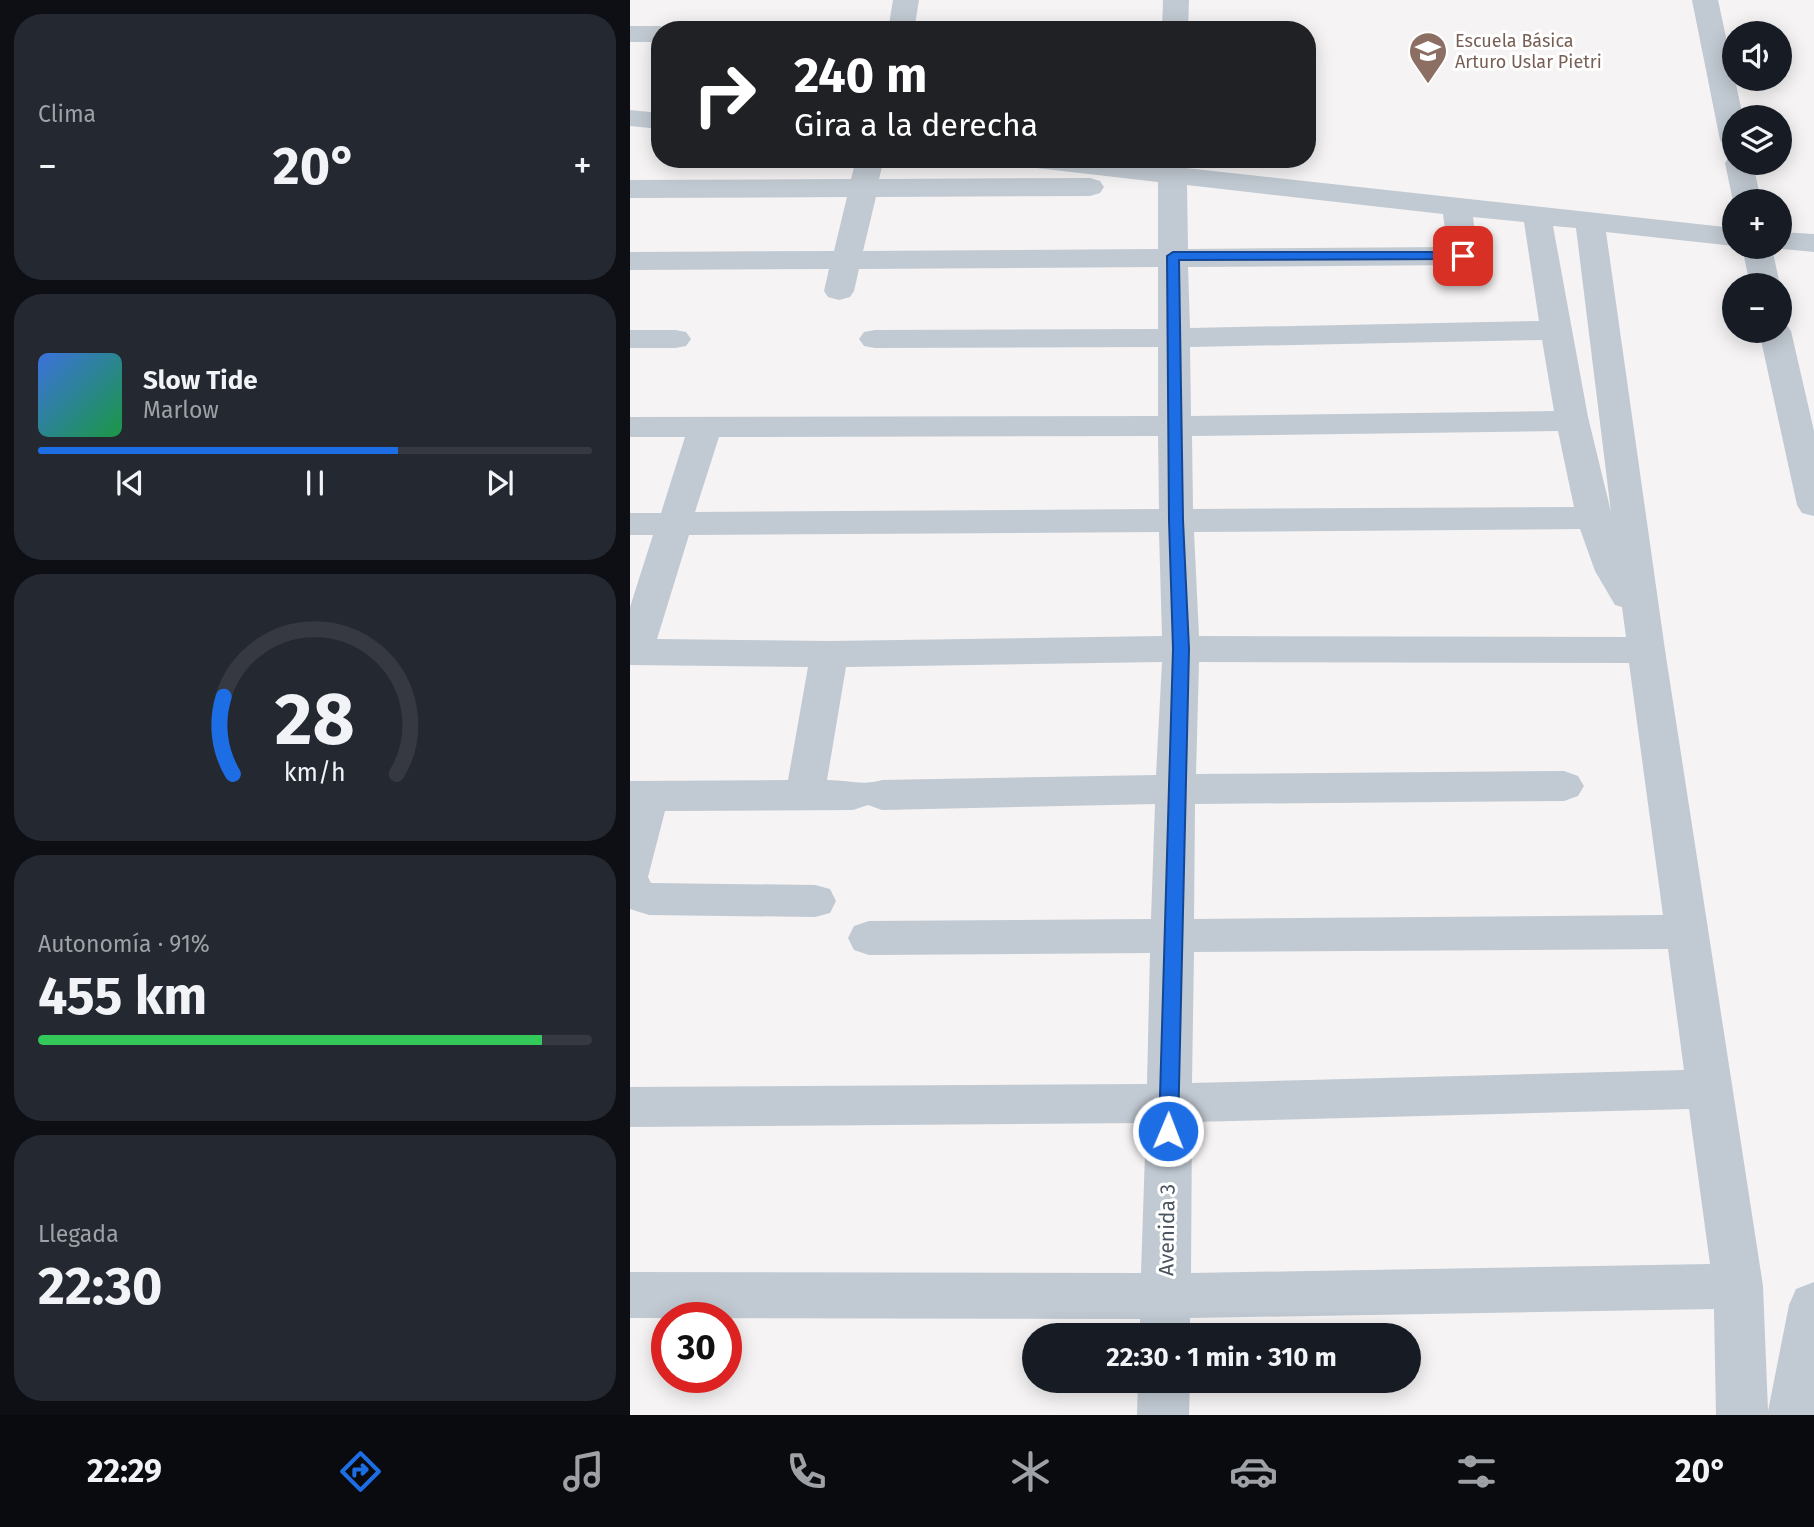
<!DOCTYPE html>
<html lang="es">
<head>
<meta charset="utf-8">
<style>
  :root { --surface:#171b24; --page:#242831; --text:#f1f3f6; --muted:#9ea1a6; --line:#363941; --accent:#1d6de5 }
  body { margin:0; font-family:"Fira Sans",sans-serif; background:var(--page); color:var(--text); height:100vh; display:flex; flex-direction:column; font-size:26px; white-space:nowrap }
  * { box-sizing:border-box; margin:0 }
  p { font-size:23px; color:var(--muted) }
  .icon { flex:none; width:38px; height:38px; fill:none; stroke:currentColor; stroke-width:2; stroke-linecap:round; stroke-linejoin:round }
  .map { position:relative; flex:1; overflow:hidden }
  .sheet { display:flex; flex-direction:column; gap:14px; padding:14px; background:#0d0f14; width:630px }
  .sheet>* { flex:none }
  .banner { position:absolute; left:21px; top:21px; width:665px; height:147px; border-radius:28px; box-shadow:0 4px 18px #0003; background:#202124; color:#fff; overflow:hidden }
  .tools { position:absolute; left:1092px; top:21px; display:grid; gap:14px }
  .tools a { display:grid; place-items:center; width:70px; height:70px; border-radius:50%; background:var(--surface); box-shadow:0 4px 18px #0003; font-size:35px }
  .speed { position:absolute; left:21px; top:1302px; display:flex; gap:14px; font-size:35px; font-weight:700; text-align:center }
  .speed>* { display:grid; place-content:center; width:91px; height:91px; border-radius:50%; background:var(--surface); box-shadow:0 4px 18px #0003; line-height:1 }
  .speed .limit { border:10px solid #d22; background:#fff; color:#111 }
  .pin { position:absolute; display:grid; place-items:center; width:60px; height:60px; color:#fff; margin:-30px; border-radius:14px; box-shadow:0 4px 10px #0006 }
  .me { position:absolute; width:77px; margin:-38px; rotate:1deg; stroke-linejoin:round; filter:drop-shadow(0 0 5px #0008) }
  .turn { display:flex; align-items:center; gap:24px; height:147px; padding:0 28px; font-size:32px }
  .turn .icon { width:91px; height:91px; stroke-width:2.5 }
  .turn b { display:block; font-size:49px; line-height:60px }
  .big { font-size:52px; font-weight:700; line-height:1.1 }
  .sheet .card { flex:1; display:flex; flex-direction:column; justify-content:center; gap:10px; min-width:0; padding:0 24px; border-radius:28px; background:var(--page) }
  .sheet .dial { align-items:center; gap:0 }
  .dial svg { height:182px; overflow:visible; fill:none; stroke:var(--line); stroke-width:7; stroke-linecap:round; text-anchor:middle }
  .dial text { fill:var(--text); stroke:none }
  .song { display:flex; align-items:center; gap:21px }
  .cover { width:84px; height:84px; border-radius:10px; background:linear-gradient(135deg,hsl(220 70% 55%),hsl(140 70% 35%)) }
  .played { height:7px; border-radius:4px; background:linear-gradient(90deg,var(--accent) 65%,var(--line) 65%) }
  .keys { display:flex; justify-content:space-around; direction:ltr }
  .heat { display:flex; justify-content:space-between; align-items:center; font-size:38px; direction:ltr }
  .charge { height:10px; border-radius:5px; background:linear-gradient(90deg,#34c759 91%,var(--line) 0) }
  .trip { position:absolute; left:392px; top:1323px; width:399px; height:70px; border-radius:35px; background:var(--surface); box-shadow:0 4px 18px #0003; font-weight:700; line-height:70px; text-align:center }
  .dock { display:flex; height:112px; justify-content:space-around; align-items:center; background:#090b0e; color:var(--muted) }
  .dock .icon { width:49px; height:49px }
  .dock .current { color:var(--accent) }
  .dock b { font-size:32px; color:var(--text) }
  main { display:flex; flex:1; min-height:0 }
  .map>svg:first-child { display:block }
  .lines { fill:none; stroke-linecap:round; stroke-linejoin:round }
  .minor { fill:#c1c9d2; fill-rule:evenodd }
  .route { fill:#1d6de5; stroke:#134795; stroke-width:2 }
  .labels { text-anchor:middle; stroke-width:6; stroke-linejoin:round; paint-order:stroke }
  .far-education-label { font-size:18px; fill:#785e54; stroke:#fff; text-anchor:start }
  .street-label { font-size:21px; fill:#4a5561; stroke:#fff }
</style>
</head>
<body>
<main>
<section class="sheet">
<div class="card"><p>Clima</p>
<div class="heat"><a>−</a><b class="big">20°</b><a>+</a></div>
</div>
<div class="card">
<div class="song"><i class="cover"></i><div><b>Slow Tide</b><p>Marlow</p></div></div>
<div class="played"></div>
<div class="keys"><svg class="icon" aria-label="previous" viewBox="0 0 24 24"><path d="M18 5L8 12l10 7zM5 5v14"/></svg><svg class="icon" aria-label="pause" viewBox="0 0 24 24"><path d="M8 5v14M16 5v14"/></svg><svg class="icon" aria-label="next" viewBox="0 0 24 24"><path d="M6 5l10 7-10 7zM19 5v14"/></svg></div>
</div>
<div class="card dial"><svg viewBox="0 0 100 80">
<path d="M14 69A42 42 0 1 1 86 69"/>
<path d="M14 69A42 42 0 0 1 10 35" stroke="#1d6de5"/>
<text x="50" y="56" font-size="32" font-weight="700">28</text>
<text x="50" y="72" font-size="11">km/h</text>
</svg></div>
<div class="card"><p>Autonomía · 91%</p><b class="big">455 km</b><div class="charge"></div></div>
<div class="card"><p>Llegada</p><b class="big">22:30</b></div>
</section>
<div class="map">
<svg width="1184" height="1415" viewBox="0 0 1184 1415">
  <rect width="100%" height="100%" fill="#f5f3f3"/>
  <g class="lines">
    <g class="minor">
      <path d="M263,0h26l-5,30h-26z"/>
      <path d="M533,0h26l-1,30h-26z"/>
      <path d="M1062,0h26l25,117h-9v31l-10,-2 -4,-6z"/>
      <path d="M0,26h30l10,4h-10v12h-30z"/>
      <path d="M0,110l30,3v16l-30,-3z"/>
      <path d="M1104,156v7h19l8,38h-27v2l-1,-2 -8,-38 4,-6z"/>
      <path d="M226,159h28l-5,20 211,-1 10,3 4,6 -4,6 -10,3 -214,1 -13,54 295,-2v-67l-130,-15 -10,-2 -4,-6h93l51,6v-6h28v9l548,60v18l-128,-14 59,418 98,636 5,125 21,-106 7,-16 18,-7v133h-98l-2,-106 -524,9v17h-50v-16l-510,-1v-46l511,1 5,-150 -516,4v-40l517,-3 3,-131 -281,2 -15,-5 -6,-12 6,-12 15,-5 282,-2 4,-115 -273,6 -14,-5 -15,5 -188,1 -17,66 3,6 164,2 15,4 6,12 -6,12 -15,4 -166,-2 -19,-6v-128l158,-1 20,-113 -178,-2v-58l23,-72h-23v-22h31l24,-76h-55v-20l528,-1v-69l-283,1 -11,-2 -5,-7 5,-7 11,-2 283,-1v-62l-299,2 -5,22 -4,6 -11,3 -11,-3 -4,-6 5,-22 -199,1v-18l204,-1 13,-54 -217,1v-18l221,-1zM557,185l256,29 4,33 -259,2zM843,217l51,5 15,99 -349,7 -2,-61 275,-2 11,-3 4,-6zM923,226l23,2 35,284 -23,-95zM912,340l12,71 -363,5 -1,-69zM928,431l16,76 -381,2 -1,-73zM528,436l1,73 -464,3 24,-75zM950,529l15,42 20,34 7,2 4,30 -427,-1 -5,-104zM529,532l3,104 -333,5 -172,-2 32,-104zM532,662l-6,113 -274,5c-18,6 -35,0 -55,0l19,-113zM569,662l430,1 34,252 -469,4 1,-115 369,-3 14,-5 6,-10 -6,-10 -14,-5 -368,3zM1038,949l16,121 -492,13 2,-131zM1059,1109l21,155 -519,9 1,-151z"/>
      <path d="M1150,232l34,2v18l-42,-4 8,37h-30l-8,-38h38z"/>
      <path d="M1150,323l6,1 5,7 23,100v85l-12,-3 -5,-8 -38,-174h21z"/>
      <path d="M0,330h45l11,2 5,7 -5,7 -11,2h-45z"/>
      <path d="M508,1381h52l-1,34h-52z"/>
    </g>
  </g>
  <path class="route" d="M543,252h290l6,4 -6,3 -284,1 4,260 6,129 -11,482 -3,5 -7,3 -6,-3 -3,-5 14,-482 -4,-129 -2,-264z"/>
  <defs>
    <symbol id="school-pin" viewBox="-11 -11 22 30"><path d="M0 17L-7.5 6A9.5 9.5 0 1 1 7.5 6Z" fill="#8d6e63" stroke="#fff"/><path d="M0-5L7-2L0 1L-7-2ZM-4 1L0 2.5L4 1V4Q0 6-4 4Z" fill="#fff"/></symbol>
  </defs>
  <g fill-rule="evenodd">
    <use href="#school-pin" x="776" y="29" width="44" height="60"/>
  </g>
  <g class="labels">
    <g class="far-education-label">
      <text x="825" y="47">Escuela Básica<tspan x="825" dy="21">Arturo Uslar Pietri</tspan></text>
    </g>
    <g class="street-label">
      <text transform="translate(537 1230) rotate(-89)" y="7">Avenida 3</text>
    </g>
  </g>
</svg>
<div class="tools">
<a><svg class="icon" aria-label="sound" viewBox="0 0 24 24"><path d="M4 9h4l5-4v14l-5-4H4zM17 9q2 3 0 6"/></svg></a>
<a><svg class="icon" aria-label="layers" viewBox="0 0 24 24"><path d="M12 4l9 5-9 5-9-5zM3 14l9 5 9-5"/></svg></a>
<a>+</a>
<a>−</a>
</div>
<div class="speed"><div class="limit">30</div></div>
<div class="pin" style="left:833px;top:256px;background:#d93025"><svg class="icon" aria-label="arrive" viewBox="0 0 24 24"><path d="M6 21V4h12l-3 4 3 4H6"/></svg></div>
<svg class="me" style="left:538px;top:1131px" viewBox="-20 -20 40 40"><circle r="17" fill="#1d6de5" stroke="#fff" stroke-width="3"/><path d="M0-11L8 9 0 5-8 9z" fill="#fff"/></svg>
<div class="trip">22:30 · 1 min · 310 m</div>
<div class="banner">
<div class="turn"><svg class="icon" aria-label="right" viewBox="0 0 24 24"><path d="M7 20v-9h11M14 6l5 5-5 5"/></svg><div><b>240 m</b>Gira a la derecha</div></div>
</div>
</div>
</main>
<nav class="dock">
<b>22:29</b>
<svg class="icon current" aria-label="directions" viewBox="0 0 24 24"><path d="M12 3l9 9-9 9-9-9zM9 14v-3h6M13 9l2 2-2 2"/></svg>
<svg class="icon" aria-label="music" viewBox="0 0 24 24"><path d="M9 18V5l10-2v13"/><circle cx="6" cy="18" r="3"/><circle cx="16" cy="16" r="3"/></svg>
<svg class="icon" aria-label="phone" viewBox="0 0 24 24"><path d="M5 4h4l2 5-3 2q2 4 5 5l2-3 5 2v4C11 20 4 13 5 4z"/></svg>
<svg class="icon" aria-label="climate" viewBox="0 0 24 24"><path d="M12 3v18M4 7l16 10M4 17L20 7"/></svg>
<svg class="icon" aria-label="car" viewBox="0 0 24 24"><path d="M5 17H2v-5l4-1 3-4h7l3 4 3 1v5h-3M9 17h6M6 11h13"/><circle cx="7" cy="17" r="2"/><circle cx="17" cy="17" r="2"/></svg>
<svg class="icon" aria-label="filters" viewBox="0 0 24 24"><path d="M4 7h16M4 17h16"/><circle cx="9" cy="7" r="2"/><circle cx="15" cy="17" r="2"/></svg>
<b>20°</b>
</nav>
</body>
</html>
